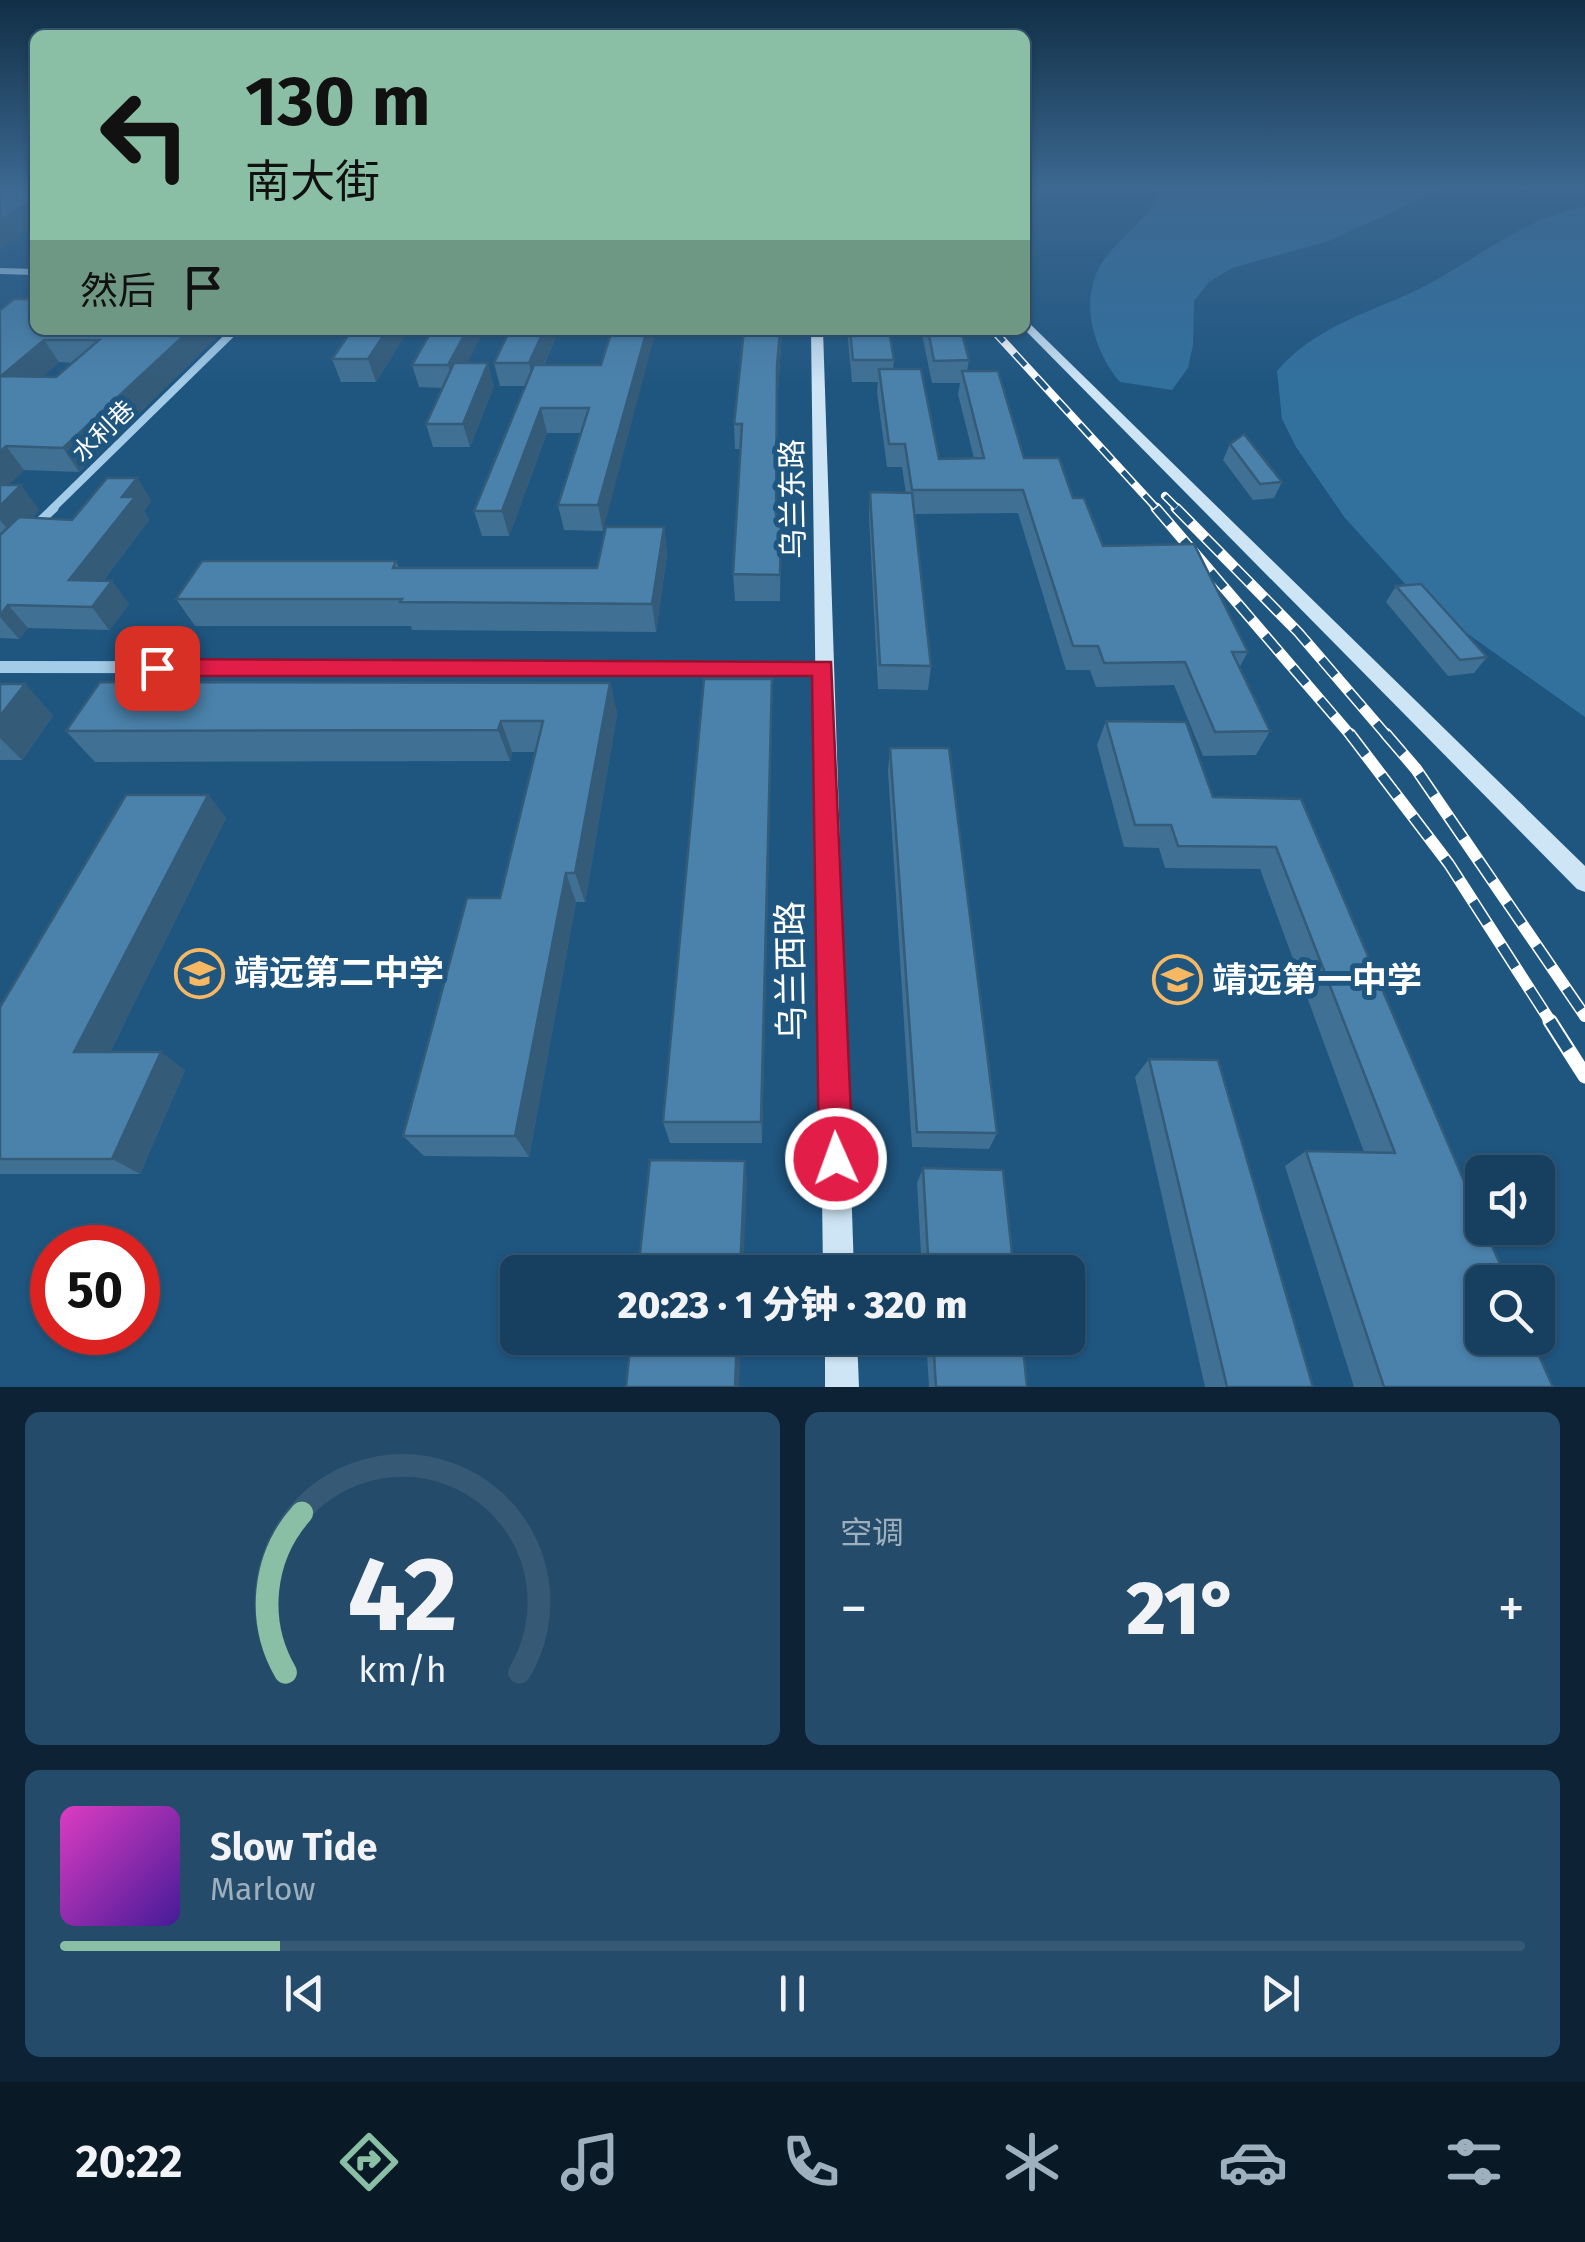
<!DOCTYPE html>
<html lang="zh">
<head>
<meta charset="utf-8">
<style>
  :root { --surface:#174060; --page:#244b69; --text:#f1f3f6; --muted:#9eafbd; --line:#365975; --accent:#8abfa5 }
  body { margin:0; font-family:"Fira Sans","Noto Sans SC",sans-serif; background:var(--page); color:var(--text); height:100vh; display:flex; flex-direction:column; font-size:38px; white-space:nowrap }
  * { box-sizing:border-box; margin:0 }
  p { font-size:32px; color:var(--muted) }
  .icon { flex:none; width:55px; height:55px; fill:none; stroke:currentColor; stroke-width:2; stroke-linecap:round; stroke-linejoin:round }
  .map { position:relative; height:1387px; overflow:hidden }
  .drawer { display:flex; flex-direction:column; gap:25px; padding:25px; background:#0d2335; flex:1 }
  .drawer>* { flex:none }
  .hud { position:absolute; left:30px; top:30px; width:1000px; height:305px; border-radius:15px; box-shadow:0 2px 8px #0004,0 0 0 2px var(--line); background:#8abfa5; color:#111; overflow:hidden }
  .buttons { position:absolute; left:1465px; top:1155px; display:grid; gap:20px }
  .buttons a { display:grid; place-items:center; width:90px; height:90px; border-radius:15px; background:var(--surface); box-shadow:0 2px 8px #0004,0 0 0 2px var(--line); font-size:50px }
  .speed { position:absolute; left:30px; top:1225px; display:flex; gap:20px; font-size:50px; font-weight:700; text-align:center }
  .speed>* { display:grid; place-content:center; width:130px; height:130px; border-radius:50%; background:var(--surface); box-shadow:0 2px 8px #0004,0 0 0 2px var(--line); line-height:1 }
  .speed .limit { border:15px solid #d22; background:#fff; color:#111 }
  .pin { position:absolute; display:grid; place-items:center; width:85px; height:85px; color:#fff; margin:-42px; border-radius:20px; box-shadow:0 5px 15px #0006 }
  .me { position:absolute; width:110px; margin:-55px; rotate:358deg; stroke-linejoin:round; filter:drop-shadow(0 0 8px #0008) }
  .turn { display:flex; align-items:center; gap:35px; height:210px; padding:0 50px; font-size:45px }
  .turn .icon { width:130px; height:130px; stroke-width:2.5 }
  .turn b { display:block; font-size:70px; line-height:85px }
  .then { display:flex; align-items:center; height:95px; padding:0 50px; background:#0003; gap:20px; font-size:38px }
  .big { font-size:75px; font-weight:800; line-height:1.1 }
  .drawer .widget { flex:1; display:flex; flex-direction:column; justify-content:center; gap:15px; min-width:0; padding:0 35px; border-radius:15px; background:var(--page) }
  .drawer .dial { align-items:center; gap:0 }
  .dial svg { height:260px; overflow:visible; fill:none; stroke:var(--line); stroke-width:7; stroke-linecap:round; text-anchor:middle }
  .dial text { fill:var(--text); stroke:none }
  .song { display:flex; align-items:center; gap:30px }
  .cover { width:120px; height:120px; border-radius:15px; background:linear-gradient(135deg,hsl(310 70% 55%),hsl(260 70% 35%)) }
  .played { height:10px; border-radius:5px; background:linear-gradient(90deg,var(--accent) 15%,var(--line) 15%) }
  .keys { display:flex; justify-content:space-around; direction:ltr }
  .heat { display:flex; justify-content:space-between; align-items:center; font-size:55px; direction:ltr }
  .drawer .tiles { flex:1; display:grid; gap:25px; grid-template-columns:1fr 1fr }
  .widget:last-child { grid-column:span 2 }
  .trip { position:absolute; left:500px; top:1255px; width:585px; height:100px; border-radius:15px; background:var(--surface); box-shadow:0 2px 8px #0004,0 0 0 2px var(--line); font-weight:800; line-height:100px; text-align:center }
  .dock { display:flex; height:160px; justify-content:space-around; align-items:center; background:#091a26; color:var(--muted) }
  .dock .icon { width:70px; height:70px }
  .dock .current { color:var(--accent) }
  .dock b { font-size:45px; color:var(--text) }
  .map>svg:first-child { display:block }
  .green { fill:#32709e }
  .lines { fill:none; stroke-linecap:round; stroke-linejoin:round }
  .minor-far2 { stroke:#a3cce8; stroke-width:6 }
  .minor-far1 { stroke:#a3cce8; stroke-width:8 }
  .minor { stroke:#a3cce8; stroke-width:9 }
  .tertiary { fill:#a3cce8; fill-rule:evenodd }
  .secondary { fill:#cee5f6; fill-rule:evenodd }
  .rail-far3-casing { stroke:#fff; stroke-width:8 }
  .rail-far2-casing { stroke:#fff; stroke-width:11 }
  .rail-far1-casing { stroke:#fff; stroke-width:12 }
  .rail-casing { stroke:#fff; stroke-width:15 }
  .rail-far3 { stroke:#1f5680; stroke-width:5; stroke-dasharray:16; stroke-linecap:butt }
  .rail-far2 { stroke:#1f5680; stroke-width:8; stroke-dasharray:21; stroke-linecap:butt }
  .rail-far1 { stroke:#1f5680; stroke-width:9; stroke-dasharray:26; stroke-linecap:butt }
  .rail { stroke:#1f5680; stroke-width:11; stroke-dasharray:34; stroke-linecap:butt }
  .wall { fill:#407093; fill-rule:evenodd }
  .shaded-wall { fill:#345b78 }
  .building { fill:#4b82ab; stroke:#345b78; stroke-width:2.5; fill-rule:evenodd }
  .route { fill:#e11d48; stroke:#92132f; stroke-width:2.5 }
  .labels { text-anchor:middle; stroke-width:10; stroke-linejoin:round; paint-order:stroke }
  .far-street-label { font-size:25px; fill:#fff; stroke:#1f5680 }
  .street-label { font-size:30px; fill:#fff; stroke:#1f5680 }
  .near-street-label { font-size:35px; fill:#fff; stroke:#1f5680 }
  .near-poi-label { font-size:35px; font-weight:bold; fill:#fff; stroke:#1f5680; text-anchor:start }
</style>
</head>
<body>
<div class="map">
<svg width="1585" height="1387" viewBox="0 0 1585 1387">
  <rect width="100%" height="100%" fill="#1f5680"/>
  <g class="green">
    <path d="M1160,190h279l-110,51 -97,27 -23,14 -15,19 -1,44 -5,23 -16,22 -52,-8c-27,-32 -44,-87 -14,-125 20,-26 40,-34 54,-67z"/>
    <path d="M1585,207v510l-165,-117 -75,-82 -49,-71 -14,-28 -5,-48c39,-46 96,-59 148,-85 52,-27 100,-69 160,-79z"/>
  </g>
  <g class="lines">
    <path class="minor-far2" d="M0,271l35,1"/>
    <path class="minor-far1" d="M51,510l184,-180"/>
    <path class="minor" d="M36,525l18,-17"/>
    <path class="tertiary" d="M0,661l823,1 9,6 -9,6 -823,-1z"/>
    <g class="secondary">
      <path d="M1025,319l560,547v26l-8,-3 -552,-559z"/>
      <path d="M811,330h12l31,942h-31z"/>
      <path d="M825,1338h32l2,49h-34z"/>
    </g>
    <defs>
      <g id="rail-far3">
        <path d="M993,330l165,180"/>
        <path d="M1165,496l14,14"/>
      </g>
      <g id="rail-far2">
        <path d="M1156,508l196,229"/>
        <path d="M1176,508l122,124 90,105"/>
      </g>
      <g id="rail-far1">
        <path d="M1350,734l99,130 103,160"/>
        <path d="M1386,734l30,35 169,247"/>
      </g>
      <path id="rail" d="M1550,1021l35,55"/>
    </defs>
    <use href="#rail-far3" class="rail-far3-casing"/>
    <use href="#rail-far2" class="rail-far2-casing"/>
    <use href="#rail-far1" class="rail-far1-casing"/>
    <use href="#rail" class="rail-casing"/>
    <use href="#rail-far3" class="rail-far3"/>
    <use href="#rail-far2" class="rail-far2"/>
    <use href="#rail-far1" class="rail-far1"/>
    <use href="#rail" class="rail"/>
  </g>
  <g class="wall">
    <path d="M0,310l224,20 -145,142 -55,-2 -16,15 31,25 -8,8 41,2 65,-42 14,23 -7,10 5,9 -46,61 26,23 -20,26 -81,-2 -9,11 -19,-1zM59,362l14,1 -17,14h-14z"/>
    <path d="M352,330h56l-32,52h-35l-9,-23z"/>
    <path d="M432,330h52l-17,33 27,23 -24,61h-37l-7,-23 16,-36 -23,-1 -7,-22z"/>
    <path d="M559,330l-15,35h57l2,166 -39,-1 -6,-25 23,-72h-34l-38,103h-27l-8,-25 51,-125h-25l-6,-23z"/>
    <path d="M744,330h38l-4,61 -2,124h5l-1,86h-45l-2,-27 7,-125h-5l-1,-25z"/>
    <path d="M847,330h42l5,30 -1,9 46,90 35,-1 -16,-64 2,-11h-28l-11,-53h7l41,30 -2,11 57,87 49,40 30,48 145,106 -9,16 31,63 -14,24 -53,1 -29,-71 -78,2 -6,-17h-24l-48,-157 -103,1 16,152 -3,24 -50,-1 -9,-173 1,-24 36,1 -4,-26h-15l-10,-75 1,-10h-26z"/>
    <path d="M1230,444l52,38 -8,16 -21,2 -30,-40z"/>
    <path d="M664,527l3,27 -11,78 -244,-2 -1,-4h-216l-19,-27 220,-38 3,7h198z"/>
    <path d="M1396,586l91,71 -13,16 -26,3 -62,-74z"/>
    <path d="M610,683l7,31 -32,188h-9l-47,255 -105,-1 -21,-20 97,-238 36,-146h-24l-2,9 -415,1 -29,-31z"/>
    <path d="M0,684h25l28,32 -31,44h-22z"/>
    <path d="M772,710l-10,433h-92l-7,-21z"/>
    <path d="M1106,721l107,76 88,2 252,588h-199l-69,-221 21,-15 58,1 -104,-283 -95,-1 -6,-20 -35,-1 -27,-102z"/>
    <path d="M890,748l107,385 -8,16 -77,-2 -24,-376z"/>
    <path d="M208,795l18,23 -116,234 75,18 -45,104h-140v-167z"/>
    <path d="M1149,1059l164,328h-108l-70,-310z"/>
    <path d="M923,1168l91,104h-92l-5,-89z"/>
    <path d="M926,1338h96l5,49h-98z"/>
  </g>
  <g class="shaded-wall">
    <path d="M35,198v28l-35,24v-29z"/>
    <path d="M190,330h34l-145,142 -16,-24z"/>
    <path d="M387,330h21l-32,52 -8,-23z"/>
    <path d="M467,330h17l-29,58 -7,-23z"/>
    <path d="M544,330h15l-25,56 -5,-23z"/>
    <path d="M647,330h9l-53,201 -5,-26z"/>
    <path d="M780,330h2l-4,61 -1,-25z"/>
    <path d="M44,340l15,22 -42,38 -16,-24z"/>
    <path d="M488,363l6,23 -24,61 -7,-23z"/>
    <path d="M541,408l6,25 -38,103 -7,-25z"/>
    <path d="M6,446l18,24 -24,23v-41z"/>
    <path d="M137,478l14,23 -7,10 5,9 -63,83 -17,-23 53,-83z"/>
    <path d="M21,485l18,25 -26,26 -13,-16v-14z"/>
    <path d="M664,527l3,27 -11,78 -4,-28z"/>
    <path d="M112,581l17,23 -20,26 -17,-23z"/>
    <path d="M8,605l20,23 -9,11 -19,-22z"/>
    <path d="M772,679v31l-10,433 -1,-21z"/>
    <path d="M610,683l7,31 -32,188 -10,-29z"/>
    <path d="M25,684l28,32 -31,44 -22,-22v-22z"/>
    <path d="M501,721l11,31 -2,9 -12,-31z"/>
    <path d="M208,795l18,23 -125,252 -27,-18z"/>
    <path d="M566,873l10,29 -47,255 -14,-21z"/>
    <path d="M161,1052l24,18 -45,104 -28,-15z"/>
    <path d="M745,1161l2,20 -4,91h-3z"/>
    <path d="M737,1338h4l-2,49h-4z"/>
  </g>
  <g class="building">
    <path d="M0,190h35v8l-35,23z"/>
    <path d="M35,292v38h155l-127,118 -57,-2 -6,6v-142l14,-11h12zM44,340h55l-43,37 -55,-1z"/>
    <path d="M352,330h35l-19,29h-36z"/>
    <path d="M432,330h35l-19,35h-36z"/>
    <path d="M510,330h34l-15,33h-35z"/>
    <path d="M612,330h35l-49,175h-40l31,-97h-48l-39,103h-28l60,-146h67z"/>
    <path d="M744,330h36l-3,36 -1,149h5l-1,60 -47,-1 9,-150h-8z"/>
    <path d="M850,330h39l5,30h-41z"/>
    <path d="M928,330h33l8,30 -35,1z"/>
    <path d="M454,363h34l-25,61h-37z"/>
    <path d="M879,369h42l18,90 45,-1 -22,-87h36l26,87h35l14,40h11l19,48 91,-2 54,108h-16l38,79 -55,1 -30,-70 -81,1 -6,-17h-25l-50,-156h-111l-7,-46h-16z"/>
    <path d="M1244,434l38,48 -22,2 -30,-40z"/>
    <path d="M107,478h30l-15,19h13l-66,83 43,1 -20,26 -84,-2 -8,10v-80l19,-18 53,3z"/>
    <path d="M0,485h21l-21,21z"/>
    <path d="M870,492l42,1 19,173 -51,-1z"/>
    <path d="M606,527h58l-12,77 -252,-2 2,-3h-226l26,-38h194l-3,7h204z"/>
    <path d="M1421,584l66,73 -27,3 -64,-74z"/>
    <path d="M704,679h68l-11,443h-98z"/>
    <path d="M100,682l510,1 -35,190h-9l-51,263h-112l64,-238h33l43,-177h-42l-3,9 -432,1z"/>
    <path d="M0,684h25l-25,32z"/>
    <path d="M1106,721l80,1 27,75 88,2 181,424v5h2l24,54h-26v56h49l22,49h-169l-78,-236 89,2 -119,-306 -98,-1 -7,-21h-36z"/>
    <path d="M890,748h59l48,385 -80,-1z"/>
    <path d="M126,795h82l-134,257h87l-49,107h-112v-152z"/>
    <path d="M1149,1059l69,1 95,327h-86z"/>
    <path d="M650,1160l95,1 -5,111h-102z"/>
    <path d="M923,1168l80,2 11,102h-85z"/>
    <path d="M631,1338h106l-2,49h-109z"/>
    <path d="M933,1338h89l5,49h-91z"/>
  </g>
  <linearGradient id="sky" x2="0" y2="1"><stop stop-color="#112f46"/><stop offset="0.49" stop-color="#3c6891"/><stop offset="1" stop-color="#3c6891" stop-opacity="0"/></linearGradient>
  <rect width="1585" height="384" fill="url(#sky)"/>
  <path class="route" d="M157,659l674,3 22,497 -5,12 -12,5 -12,-5 -5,-12 -7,-483h-655l-11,-8z"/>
  <defs>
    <symbol id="school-ring" viewBox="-11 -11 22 22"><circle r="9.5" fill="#1f5680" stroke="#f7b863" stroke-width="1.5"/><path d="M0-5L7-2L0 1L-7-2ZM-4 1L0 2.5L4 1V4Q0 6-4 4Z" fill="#f7b863"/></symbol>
  </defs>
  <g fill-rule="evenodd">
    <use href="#school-ring" x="172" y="946" width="55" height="55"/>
    <use href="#school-ring" x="1150" y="952" width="55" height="55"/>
  </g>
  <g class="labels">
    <g class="far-street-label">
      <text transform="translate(103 431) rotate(-44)" y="9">水利巷</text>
    </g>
    <g class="street-label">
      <text transform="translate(793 499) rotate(-91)" y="10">乌兰东路</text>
    </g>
    <g class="near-street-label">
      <text transform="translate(791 971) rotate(-91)" y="12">乌兰西路</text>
    </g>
    <g class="near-poi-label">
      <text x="234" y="985">靖远第二中学</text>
      <text x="1212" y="992">靖远第一中学</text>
    </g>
  </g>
</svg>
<div class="buttons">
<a><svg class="icon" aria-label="sound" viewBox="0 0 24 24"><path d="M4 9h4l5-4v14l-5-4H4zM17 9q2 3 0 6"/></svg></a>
<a><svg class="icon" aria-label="search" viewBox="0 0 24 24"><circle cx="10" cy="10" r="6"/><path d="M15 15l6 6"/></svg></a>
</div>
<div class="speed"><div class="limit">50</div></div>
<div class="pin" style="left:157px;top:668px;background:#d93025"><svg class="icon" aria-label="arrive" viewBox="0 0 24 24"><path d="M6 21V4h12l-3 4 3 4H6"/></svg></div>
<svg class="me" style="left:836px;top:1159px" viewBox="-20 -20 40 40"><circle r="17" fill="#e11d48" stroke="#fff" stroke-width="3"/><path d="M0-11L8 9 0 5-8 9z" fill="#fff"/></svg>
<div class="trip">20:23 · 1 分钟 · 320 m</div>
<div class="hud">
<div class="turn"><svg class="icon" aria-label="left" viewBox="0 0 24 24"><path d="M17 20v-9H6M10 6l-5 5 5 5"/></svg><div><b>130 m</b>南大街</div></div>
<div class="then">然后<svg class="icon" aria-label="arrive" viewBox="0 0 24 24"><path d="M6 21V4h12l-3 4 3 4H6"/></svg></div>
</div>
</div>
<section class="drawer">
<div class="tiles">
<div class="widget dial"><svg viewBox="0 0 100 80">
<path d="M14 69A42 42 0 1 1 86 69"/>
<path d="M14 69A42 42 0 0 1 19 20" stroke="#8abfa5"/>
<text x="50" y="56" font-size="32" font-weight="700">42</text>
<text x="50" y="72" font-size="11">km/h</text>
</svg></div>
<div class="widget"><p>空调</p>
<div class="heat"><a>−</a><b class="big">21°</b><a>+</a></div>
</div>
<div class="widget">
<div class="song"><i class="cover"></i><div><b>Slow Tide</b><p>Marlow</p></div></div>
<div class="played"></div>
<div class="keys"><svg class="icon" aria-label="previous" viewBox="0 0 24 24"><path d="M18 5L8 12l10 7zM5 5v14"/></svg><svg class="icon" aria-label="pause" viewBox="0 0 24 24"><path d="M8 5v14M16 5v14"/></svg><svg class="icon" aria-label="next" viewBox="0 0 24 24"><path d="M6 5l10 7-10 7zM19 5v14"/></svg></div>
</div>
</div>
</section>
<nav class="dock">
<b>20:22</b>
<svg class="icon current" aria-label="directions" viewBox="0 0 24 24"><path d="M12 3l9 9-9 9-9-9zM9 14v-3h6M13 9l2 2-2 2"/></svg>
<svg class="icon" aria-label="music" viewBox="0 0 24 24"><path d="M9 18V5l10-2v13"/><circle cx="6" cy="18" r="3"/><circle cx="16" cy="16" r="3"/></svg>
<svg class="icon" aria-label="phone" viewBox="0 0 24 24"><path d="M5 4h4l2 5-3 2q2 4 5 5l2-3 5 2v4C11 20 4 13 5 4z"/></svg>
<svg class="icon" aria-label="climate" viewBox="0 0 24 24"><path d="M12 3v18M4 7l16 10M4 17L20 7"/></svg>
<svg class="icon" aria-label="car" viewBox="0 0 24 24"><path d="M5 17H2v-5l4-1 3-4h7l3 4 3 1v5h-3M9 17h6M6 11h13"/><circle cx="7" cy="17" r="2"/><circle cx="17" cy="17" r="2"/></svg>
<svg class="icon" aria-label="filters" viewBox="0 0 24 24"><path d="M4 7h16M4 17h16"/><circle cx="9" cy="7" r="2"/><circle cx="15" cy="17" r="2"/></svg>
</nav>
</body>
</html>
